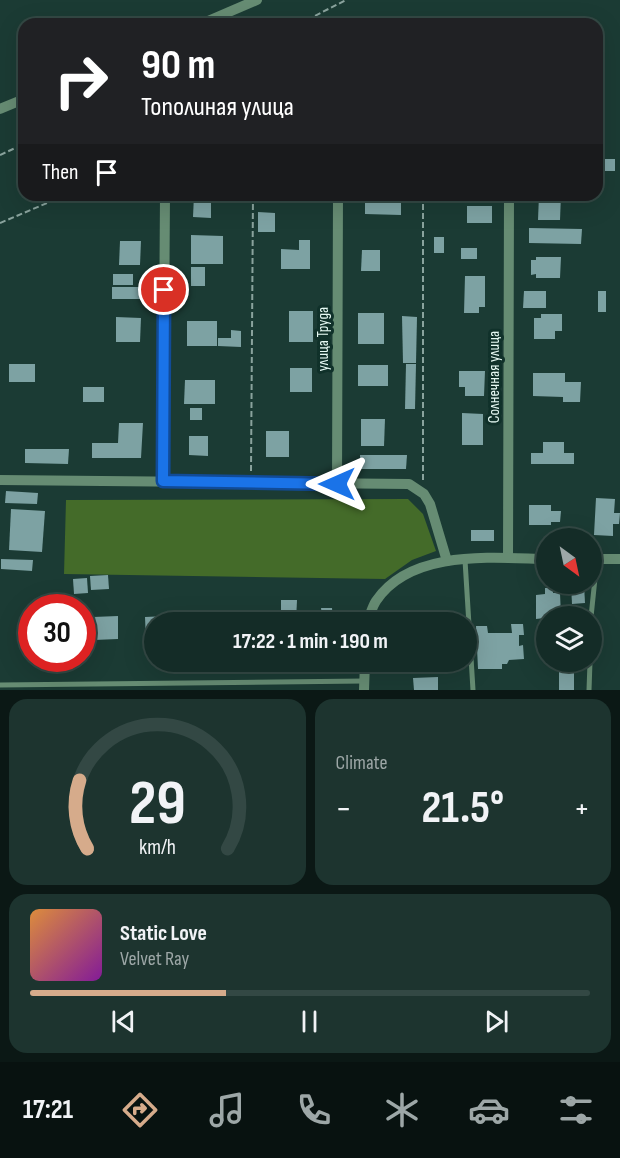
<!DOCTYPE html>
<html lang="en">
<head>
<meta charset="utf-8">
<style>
  :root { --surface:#142c27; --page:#1d342f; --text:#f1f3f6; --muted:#9da7a7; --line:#334844; --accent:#d6ab8b }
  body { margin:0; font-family:"Sofia Sans Condensed",sans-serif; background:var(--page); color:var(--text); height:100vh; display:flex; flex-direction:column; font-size:22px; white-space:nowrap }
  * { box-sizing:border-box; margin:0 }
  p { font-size:20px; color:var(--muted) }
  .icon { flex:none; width:33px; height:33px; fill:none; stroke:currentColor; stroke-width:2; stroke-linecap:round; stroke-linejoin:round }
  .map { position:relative; height:690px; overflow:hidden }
  .side { display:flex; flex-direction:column; gap:9px; padding:9px; background:#0b1815; flex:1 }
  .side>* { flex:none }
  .guide { position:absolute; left:18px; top:18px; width:585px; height:183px; border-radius:18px; box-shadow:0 6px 24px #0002,0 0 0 2px var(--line); background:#202124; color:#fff; overflow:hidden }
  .needle { width:39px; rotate:147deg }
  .tools { position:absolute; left:536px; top:528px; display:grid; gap:12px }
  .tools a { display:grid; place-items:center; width:66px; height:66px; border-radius:50%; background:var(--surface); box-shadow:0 6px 24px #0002,0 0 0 2px var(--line); font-size:30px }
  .speed { position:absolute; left:18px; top:594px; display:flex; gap:12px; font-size:30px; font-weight:700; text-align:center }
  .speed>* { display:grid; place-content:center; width:78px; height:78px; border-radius:50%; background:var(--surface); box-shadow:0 6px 24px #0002,0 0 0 2px var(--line); line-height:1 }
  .speed .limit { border:9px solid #d22; background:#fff; color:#111 }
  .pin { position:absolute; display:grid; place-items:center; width:51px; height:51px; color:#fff; margin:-26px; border:3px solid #fff; border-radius:50%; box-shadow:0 2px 6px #0007 }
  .me { position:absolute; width:66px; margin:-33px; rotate:270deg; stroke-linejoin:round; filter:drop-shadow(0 0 4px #0008) }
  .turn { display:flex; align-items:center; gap:21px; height:126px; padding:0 24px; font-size:27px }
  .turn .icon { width:78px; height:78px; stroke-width:2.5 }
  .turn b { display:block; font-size:42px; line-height:51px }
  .then { display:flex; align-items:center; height:57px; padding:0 24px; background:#0003; gap:12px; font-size:22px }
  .big { font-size:45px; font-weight:700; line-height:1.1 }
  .side .tile { flex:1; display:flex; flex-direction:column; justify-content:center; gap:9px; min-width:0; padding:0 21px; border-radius:18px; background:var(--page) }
  .side .dial { align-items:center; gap:0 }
  .dial svg { height:156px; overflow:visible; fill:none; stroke:var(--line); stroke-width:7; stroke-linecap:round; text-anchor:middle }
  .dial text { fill:var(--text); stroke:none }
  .song { display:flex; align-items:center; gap:18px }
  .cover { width:72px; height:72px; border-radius:9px; background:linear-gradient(135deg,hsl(30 70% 55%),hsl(290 70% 35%)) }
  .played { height:6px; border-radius:3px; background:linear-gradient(90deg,var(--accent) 35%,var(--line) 35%) }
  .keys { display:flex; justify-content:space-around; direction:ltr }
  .heat { display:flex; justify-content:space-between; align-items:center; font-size:33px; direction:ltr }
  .side .tiles { flex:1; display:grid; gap:9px; grid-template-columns:1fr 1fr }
  .tile:last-child { grid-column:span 2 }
  .trip { position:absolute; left:144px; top:612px; width:333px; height:60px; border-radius:30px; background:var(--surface); box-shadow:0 6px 24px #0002,0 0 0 2px var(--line); font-weight:700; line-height:60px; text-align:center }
  .dock { display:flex; height:96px; justify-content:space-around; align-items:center; background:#081210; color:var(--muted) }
  .dock .icon { width:42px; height:42px }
  .dock .on { color:var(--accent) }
  .dock b { font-size:27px; color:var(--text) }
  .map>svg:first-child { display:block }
  .green { fill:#446b29 }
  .building { fill:#7da2a3 }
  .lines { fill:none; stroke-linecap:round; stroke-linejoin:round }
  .path { stroke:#8aa39d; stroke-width:2; stroke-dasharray:6 3; stroke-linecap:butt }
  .lane { stroke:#668c73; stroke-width:5 }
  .street { stroke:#668c73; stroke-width:10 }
  .route-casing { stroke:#114b97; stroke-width:15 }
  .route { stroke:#1a73e8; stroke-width:10 }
  .labels { text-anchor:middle; stroke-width:6; stroke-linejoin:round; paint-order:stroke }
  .street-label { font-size:16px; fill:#e7faf4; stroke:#10312a }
</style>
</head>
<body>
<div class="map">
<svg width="620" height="690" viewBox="0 0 620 690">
  <rect width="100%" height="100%" fill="#1b3b34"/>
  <path class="green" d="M408,499l15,15 13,37 -24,9 -27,19 -321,-5 2,-74z"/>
  <g class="building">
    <rect x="598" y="159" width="17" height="12"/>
    <path d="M194,195h17v23l-18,-1z"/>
    <rect x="300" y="195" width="24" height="8"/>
    <path d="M370,195h31v20l-36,-1v-16h5z"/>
    <path d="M539,195h22l-1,25h-22z"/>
    <rect x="467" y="206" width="25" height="17"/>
    <path d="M258,212l17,1v19h-17z"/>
    <path d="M529,228l53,1 -1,15 -52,-1z"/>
    <path d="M191,235l32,1v28h-32z"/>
    <rect x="434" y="237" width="10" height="16"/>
    <path d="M299,240h11v29h-29v-20l18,1z"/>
    <path d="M120,241h21l-1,24h-21z"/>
    <rect x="461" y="248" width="16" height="11"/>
    <path d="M362,250h18v21h-19z"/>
    <path d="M536,257h25l-1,21h-24v-4l-5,1v-15h5z"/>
    <rect x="191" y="267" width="14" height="19"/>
    <rect x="113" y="274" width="20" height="11"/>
    <path d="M465,276h20v31h-6v6h-15z"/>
    <rect x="112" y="287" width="31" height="12"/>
    <path d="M524,291h22v17h-23z"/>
    <rect x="598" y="291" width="8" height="21"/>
    <rect x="289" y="311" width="24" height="31"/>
    <rect x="358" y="313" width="26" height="31"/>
    <path d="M541,314h21v17h-7v8h-21v-21h7z"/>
    <path d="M402,316l15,1 -1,46h-13z"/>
    <path d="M116,317l25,1 -1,24h-24z"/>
    <rect x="187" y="321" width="30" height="25"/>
    <path d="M231,330l10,1v16l-23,-1v-8h13z"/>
    <rect x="9" y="364" width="26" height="18"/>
    <path d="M406,364h10l-1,45h-10z"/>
    <rect x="358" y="365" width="30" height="21"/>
    <rect x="290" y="368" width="22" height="24"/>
    <path d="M459,371h26l-1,25h-19v-9h-6z"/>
    <path d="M533,373h32v9h16l-1,20h-17v-5l-30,-1z"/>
    <path d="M185,380h30v24h-31z"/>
    <rect x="83" y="387" width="21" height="15"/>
    <rect x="190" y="408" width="12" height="12"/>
    <path d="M462,413l21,1v31h-21z"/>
    <path d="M361,419h24l-1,27h-23z"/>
    <path d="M119,423h24l-2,35h-49v-15h26z"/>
    <rect x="266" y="431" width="23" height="26"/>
    <path d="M189,436h19v20l-19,-1z"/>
    <path d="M543,442h21v11h10v11h-43v-11h12z"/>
    <path d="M25,449h44l-1,15 -43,-1z"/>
    <path d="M360,455h47l-1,14h-46z"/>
    <path d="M6,491l32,2 -1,11 -32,-1z"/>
    <path d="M596,498l19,1 -1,14h6l-1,11h-6v12l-19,-1z"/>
    <path d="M529,505h22v6h10l-1,11h-9v3h-22z"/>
    <path d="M11,509l34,2 -3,41 -33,-2z"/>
    <rect x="471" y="530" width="23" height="11"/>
    <path d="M1,559l32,1 -1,11 -31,-2z"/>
    <path d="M108,575l1,14 -18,1 -1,-14z"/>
    <path d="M87,578l1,15 -14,1 -1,-15z"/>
    <path d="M571,584h13l1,19 -13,1z"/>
    <path d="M545,588h8v5h7l1,23 -25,3v-24l9,-1z"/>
    <path d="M281,600h16l-1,22h-15z"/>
    <path d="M321,608h11l1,14h-29v-6h18z"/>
    <path d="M435,611l1,11h-29l-1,-10z"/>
    <path d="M118,616v23l-24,1 -1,-23z"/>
    <path d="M167,616v6h-13v19l-8,1 -1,-25z"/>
    <rect x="228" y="617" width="30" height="5"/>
    <path d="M511,624h12l1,11h-5v11l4,-1 1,14 -15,1 -2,4h-5v5h-24l-2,-43h11l1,7h24z"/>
    <rect x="387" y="662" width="14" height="10"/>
    <rect x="559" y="665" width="15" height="25"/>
    <path d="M438,677v13h-24l-1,-12z"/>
  </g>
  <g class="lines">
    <g class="path">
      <path d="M299,24l47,-24"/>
      <path d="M0,155l24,-11"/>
      <path d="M423,195v285"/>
      <path d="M0,223l66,-28"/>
      <path d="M251,471l2,-276"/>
    </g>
    <g class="lane">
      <path d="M465,560l8,130"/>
      <path d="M591,617l6,-58"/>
      <path d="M0,685l364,-4"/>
      <path d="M589,690l1,-28"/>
    </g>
    <g class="street">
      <path d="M201,24l56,-24"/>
      <path d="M0,109l24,-10"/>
      <path d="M0,480l409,4 15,10 6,10 17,57"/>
      <path d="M163,481l2,-286"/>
      <path d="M337,484l1,-289"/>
      <path d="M508,558l1,-363"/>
      <path d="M591,559h29"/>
      <path d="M367,622c3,-6 5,-15 9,-21 35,-52 117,-43 170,-42"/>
      <path d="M364,690l1,-28"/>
    </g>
  </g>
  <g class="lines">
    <defs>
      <path id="route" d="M164,290l-1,191 174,3"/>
    </defs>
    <use href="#route" class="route-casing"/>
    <use href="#route" class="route"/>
  </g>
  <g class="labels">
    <g class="street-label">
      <text transform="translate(322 339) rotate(-90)" y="6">улица Труда</text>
      <text transform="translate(493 377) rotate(-90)" y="6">Солнечная улица</text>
    </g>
  </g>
</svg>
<div class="tools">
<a><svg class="needle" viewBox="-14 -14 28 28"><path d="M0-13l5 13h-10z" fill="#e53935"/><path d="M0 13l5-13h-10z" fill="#9da7a7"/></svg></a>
<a><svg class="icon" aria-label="layers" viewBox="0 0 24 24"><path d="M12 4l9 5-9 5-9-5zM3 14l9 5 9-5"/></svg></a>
</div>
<div class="speed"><div class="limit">30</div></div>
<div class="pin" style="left:164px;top:290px;background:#d93025"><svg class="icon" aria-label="arrive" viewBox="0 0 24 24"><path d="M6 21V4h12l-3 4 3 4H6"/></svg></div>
<svg class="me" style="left:337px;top:484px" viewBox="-20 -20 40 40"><path d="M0-17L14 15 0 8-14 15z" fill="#1a73e8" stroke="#fff" stroke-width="4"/></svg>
<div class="trip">17:22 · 1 min · 190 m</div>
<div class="guide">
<div class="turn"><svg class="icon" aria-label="right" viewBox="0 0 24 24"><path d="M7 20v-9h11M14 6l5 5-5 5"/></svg><div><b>90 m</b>Тополиная улица</div></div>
<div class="then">Then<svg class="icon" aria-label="arrive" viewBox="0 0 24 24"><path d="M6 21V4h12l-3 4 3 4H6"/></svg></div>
</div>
</div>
<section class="side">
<div class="tiles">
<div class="tile dial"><svg viewBox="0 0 100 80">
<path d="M14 69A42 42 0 1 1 86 69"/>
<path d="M14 69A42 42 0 0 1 10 34" stroke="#d6ab8b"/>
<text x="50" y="56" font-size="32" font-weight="700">29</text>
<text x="50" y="72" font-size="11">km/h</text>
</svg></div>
<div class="tile"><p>Climate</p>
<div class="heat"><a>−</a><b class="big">21.5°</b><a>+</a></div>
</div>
<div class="tile">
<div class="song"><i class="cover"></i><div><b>Static Love</b><p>Velvet Ray</p></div></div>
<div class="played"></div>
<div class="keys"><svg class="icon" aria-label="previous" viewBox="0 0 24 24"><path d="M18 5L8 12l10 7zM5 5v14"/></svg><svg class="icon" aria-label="pause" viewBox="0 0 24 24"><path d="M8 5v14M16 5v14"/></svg><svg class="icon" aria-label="next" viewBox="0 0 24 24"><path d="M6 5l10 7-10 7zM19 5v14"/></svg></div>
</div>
</div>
</section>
<nav class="dock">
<b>17:21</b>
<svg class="icon on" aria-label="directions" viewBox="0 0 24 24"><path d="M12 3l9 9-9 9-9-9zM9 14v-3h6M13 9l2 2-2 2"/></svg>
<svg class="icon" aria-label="music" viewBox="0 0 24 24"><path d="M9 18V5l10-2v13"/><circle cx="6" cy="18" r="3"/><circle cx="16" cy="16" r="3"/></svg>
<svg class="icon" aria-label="phone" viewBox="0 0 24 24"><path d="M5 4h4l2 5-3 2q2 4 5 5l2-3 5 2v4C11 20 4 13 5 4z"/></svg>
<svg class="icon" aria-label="climate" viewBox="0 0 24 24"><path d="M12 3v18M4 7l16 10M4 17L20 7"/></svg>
<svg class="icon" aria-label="car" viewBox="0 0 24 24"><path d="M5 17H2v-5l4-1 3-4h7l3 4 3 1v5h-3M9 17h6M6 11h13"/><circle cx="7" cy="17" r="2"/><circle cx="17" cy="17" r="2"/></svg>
<svg class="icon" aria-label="filters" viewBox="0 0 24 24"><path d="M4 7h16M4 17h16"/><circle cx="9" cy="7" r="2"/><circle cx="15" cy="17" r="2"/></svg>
</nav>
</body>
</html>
